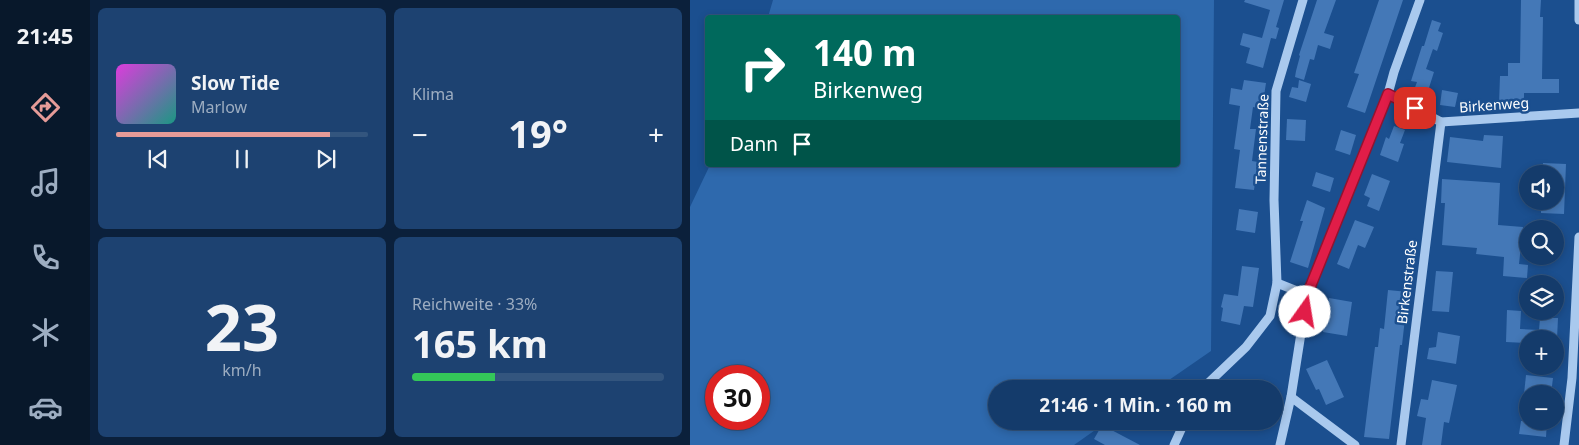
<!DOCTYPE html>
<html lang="de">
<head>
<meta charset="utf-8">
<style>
  :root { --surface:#143b6b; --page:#1d4271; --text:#f1f3f6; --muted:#9dadc1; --line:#33557e; --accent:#e69b98 }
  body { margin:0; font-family:"Noto Sans",sans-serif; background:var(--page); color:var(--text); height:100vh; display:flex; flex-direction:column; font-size:19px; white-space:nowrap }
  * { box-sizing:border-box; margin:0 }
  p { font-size:16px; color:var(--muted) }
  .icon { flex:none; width:28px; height:28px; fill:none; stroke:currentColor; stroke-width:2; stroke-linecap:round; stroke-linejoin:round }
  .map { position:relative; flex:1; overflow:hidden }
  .panel { display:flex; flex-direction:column; gap:8px; padding:8px; background:#0b203b; width:600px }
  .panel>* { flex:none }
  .guide { position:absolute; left:15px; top:15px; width:475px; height:152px; border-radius:5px; box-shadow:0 2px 8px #0003,0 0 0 1px var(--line); background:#00695c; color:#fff; overflow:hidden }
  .tools { position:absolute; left:829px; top:165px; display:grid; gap:10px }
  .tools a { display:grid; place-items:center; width:45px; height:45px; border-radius:50%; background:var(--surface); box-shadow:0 2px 8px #0003,0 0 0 1px var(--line); font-size:25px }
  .speed { position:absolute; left:15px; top:365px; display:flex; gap:10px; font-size:25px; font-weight:700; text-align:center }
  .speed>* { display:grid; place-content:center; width:65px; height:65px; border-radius:50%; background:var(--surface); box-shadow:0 2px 8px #0003,0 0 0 1px var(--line); line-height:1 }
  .speed .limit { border:8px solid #d22; background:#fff; color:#111 }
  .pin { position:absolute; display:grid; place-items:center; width:42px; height:42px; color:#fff; margin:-21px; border-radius:10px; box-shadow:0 2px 8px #0006 }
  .me { position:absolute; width:55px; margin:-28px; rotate:13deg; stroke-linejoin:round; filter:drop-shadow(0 0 4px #0008) }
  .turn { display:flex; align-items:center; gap:18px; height:105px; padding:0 25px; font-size:22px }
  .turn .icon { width:65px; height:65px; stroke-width:2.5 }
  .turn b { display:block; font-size:35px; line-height:42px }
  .then { display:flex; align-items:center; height:48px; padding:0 25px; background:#0003; gap:10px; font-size:19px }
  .big { font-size:38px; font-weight:700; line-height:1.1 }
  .panel .widget { flex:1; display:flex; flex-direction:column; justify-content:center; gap:8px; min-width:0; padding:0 18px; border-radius:8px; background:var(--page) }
  .panel .dial { align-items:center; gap:0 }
  .dial b { font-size:65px; line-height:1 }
  .song { display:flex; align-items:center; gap:15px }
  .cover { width:60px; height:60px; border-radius:8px; background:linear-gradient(135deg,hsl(300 70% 55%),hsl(170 70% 35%)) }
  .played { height:5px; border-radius:2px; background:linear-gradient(90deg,var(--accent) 85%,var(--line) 85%) }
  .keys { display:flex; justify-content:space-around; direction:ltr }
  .heat { display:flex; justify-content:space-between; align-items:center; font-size:28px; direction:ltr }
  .charge { height:8px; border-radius:4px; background:linear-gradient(90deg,#34c759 33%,var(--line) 0) }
  .panel .tiles { flex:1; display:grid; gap:8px; grid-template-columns:repeat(2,1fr) }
  .trip { position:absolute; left:298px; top:380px; width:295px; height:50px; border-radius:25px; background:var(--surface); box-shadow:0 2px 8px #0003,0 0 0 1px var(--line); font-weight:700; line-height:50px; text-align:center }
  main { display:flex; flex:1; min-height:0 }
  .menu { display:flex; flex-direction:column; width:90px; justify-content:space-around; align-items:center; background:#08182b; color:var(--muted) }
  .menu .icon { width:35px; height:35px }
  .menu .current { color:var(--accent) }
  .menu b { font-size:22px; color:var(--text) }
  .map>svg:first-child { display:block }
  .green { fill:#2e69ad; fill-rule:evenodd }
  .building { fill:#4478b7 }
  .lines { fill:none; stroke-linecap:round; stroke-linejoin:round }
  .minor { stroke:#a9c9ee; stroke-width:9 }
  .route-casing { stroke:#92132f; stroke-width:12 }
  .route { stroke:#e11d48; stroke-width:9 }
  .labels { text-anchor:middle; stroke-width:5; stroke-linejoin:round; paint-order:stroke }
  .street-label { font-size:14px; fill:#fff; stroke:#1b4f8f }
</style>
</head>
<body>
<main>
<nav class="menu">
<b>21:45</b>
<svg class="icon current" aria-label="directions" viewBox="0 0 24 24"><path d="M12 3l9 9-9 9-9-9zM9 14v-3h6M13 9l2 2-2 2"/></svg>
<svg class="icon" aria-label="music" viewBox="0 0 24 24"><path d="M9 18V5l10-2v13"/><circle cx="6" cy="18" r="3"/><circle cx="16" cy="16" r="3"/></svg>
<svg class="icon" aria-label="phone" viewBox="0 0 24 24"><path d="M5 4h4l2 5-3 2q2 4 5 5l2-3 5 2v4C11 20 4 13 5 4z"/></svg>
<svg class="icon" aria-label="climate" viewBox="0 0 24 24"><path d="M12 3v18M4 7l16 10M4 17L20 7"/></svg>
<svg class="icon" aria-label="car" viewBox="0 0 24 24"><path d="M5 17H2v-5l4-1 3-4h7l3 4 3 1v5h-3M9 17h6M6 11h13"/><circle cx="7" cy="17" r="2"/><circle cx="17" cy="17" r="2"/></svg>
</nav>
<section class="panel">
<div class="tiles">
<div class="widget">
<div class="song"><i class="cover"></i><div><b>Slow Tide</b><p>Marlow</p></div></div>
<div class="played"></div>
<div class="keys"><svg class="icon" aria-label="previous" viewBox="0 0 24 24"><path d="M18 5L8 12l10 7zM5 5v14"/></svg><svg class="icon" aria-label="pause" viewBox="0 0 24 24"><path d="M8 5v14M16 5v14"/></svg><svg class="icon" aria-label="next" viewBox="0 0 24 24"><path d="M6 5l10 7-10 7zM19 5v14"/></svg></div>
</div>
<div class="widget"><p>Klima</p>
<div class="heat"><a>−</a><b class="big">19°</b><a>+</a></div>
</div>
<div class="widget dial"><b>23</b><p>km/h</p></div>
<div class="widget"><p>Reichweite · 33%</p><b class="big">165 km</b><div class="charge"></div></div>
</div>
</section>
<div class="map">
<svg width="889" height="445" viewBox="0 0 889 445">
  <rect width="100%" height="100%" fill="#1b4f8f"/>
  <path class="green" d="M83,0h441l-3,351 -55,38h-160v32h112l-34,24h-384v-238l20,-42h468v-147l-410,-1zM26,376h43v43h-43z"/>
  <g class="building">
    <path d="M555,0h39l-8,27 3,1 -3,11 -5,-1 -8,30 -17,-5 4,-15 -10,-3 3,-12 19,5 8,-28 -26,-8z"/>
    <path d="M627,0h19l-12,33 10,3 -4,13 -12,-4 -4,15 -4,-1 -6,21 -9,-3 1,-6 4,-15 -1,-1z"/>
    <path d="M689,0h24l-38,113 -18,-6 12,-33 -5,-1z"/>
    <path d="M831,0h20l-1,17h3l-1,62h17v14h-35v11h-25l1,-28h8v-13h12z"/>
    <path d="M742,20l9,3 -3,8 5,2 -6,18 -4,-2 -7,20 8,3 -7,22 -13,-4 3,-8 -6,-1 11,-35h2z"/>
    <path d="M554,80l22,3 -4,26 -9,-2 -3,22h6l-4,32 6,1 -4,28 -19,-2 5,-38 -6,-1 6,-43 -11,-2 2,-16 11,2z"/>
    <path d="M609,80l12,4 -5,18 -17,-5 3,-10 6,1z"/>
    <path d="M752,90l16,3 -3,14 -15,-2z"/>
    <path d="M597,119l19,1 -1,21 -19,-1z"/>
    <path d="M704,126l11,4 -5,13 4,1 -6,18 -18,-7 6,-18 3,2z"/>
    <path d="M651,130l15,5 -6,20 -15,-5z"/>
    <path d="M794,135l19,1 -2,32 -54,-6 3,-25 33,4z"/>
    <path d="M853,163l23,1 -2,50 -23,-1v-12h14v-27h-12z"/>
    <path d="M626,172l18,6 -4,14 -18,-6z"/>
    <path d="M682,174l18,7 -11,30 -12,-5 3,-8 -6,-3z"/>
    <path d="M752,179l58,4 -2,42 25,2 -4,37 9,1 -1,13 -24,-2 1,-19 -28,-3 1,-6 -35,-3 3,-42h-4z"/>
    <path d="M617,200l18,8 -17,60 -18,-6 13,-41h-3z"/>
    <path d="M549,209l19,3 -3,21 -19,-3z"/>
    <path d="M665,220l19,7 -9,21 -7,-3 -9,24 -12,-5z"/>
    <path d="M552,266l17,2 -6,39 -9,-1 -4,19 -19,-4 2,-13 -2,-1 3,-13 14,2z"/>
    <path d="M746,271l17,1 -4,40 -17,-1z"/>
    <path d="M698,290l20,2 -6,53h-2l-11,94 -25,-2 11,-90h3l2,-19 4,1z"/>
    <path d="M639,298l23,4 -5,34 -24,-4z"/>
    <path d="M817,310l14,1 -1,18 19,1 1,-12h18l-1,21 -27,-1 -2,1v4l-22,-1z"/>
    <path d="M748,332l22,4 -4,28 -29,-5 2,-11 7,-1z"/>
    <path d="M637,360l17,37 -18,8 -7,-16 -3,1 -10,-21z"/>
    <path d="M836,375l27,3 -2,16h-27z"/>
    <path d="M742,380l25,5 -8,38 -5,-1 -3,23h-19l4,-27 -9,-2 4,-17 7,1z"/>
    <path d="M831,421h26l-1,16 -27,-3z"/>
    <path d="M412,425l38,20h-35l-11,-6z"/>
  </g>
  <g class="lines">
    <g class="minor">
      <path d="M889,0v20"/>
      <path d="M698,94l53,28 138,-9"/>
      <path d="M587,283l30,12"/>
      <path d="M512,389l44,-42 24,-31 7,-33 -3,-83 2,-109 27,-91"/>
      <path d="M601,397l64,48"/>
      <path d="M484,445l11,-24"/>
      <path d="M590,445l11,-48 16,-102 81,-201 6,-22 26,-72"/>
      <path d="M711,445l40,-323"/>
      <path d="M874,445l8,-67 7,-141"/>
    </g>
  </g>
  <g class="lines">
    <defs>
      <path id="route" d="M615,312l2,-17 81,-201 27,14"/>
    </defs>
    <use href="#route" class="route-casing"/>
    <use href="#route" class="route"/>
  </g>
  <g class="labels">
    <g class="street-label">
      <text transform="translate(804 105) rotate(-4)" y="5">Birkenweg</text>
      <text transform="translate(572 139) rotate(-88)" y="5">Tannenstraße</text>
      <text transform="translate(717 282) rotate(-83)" y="5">Birkenstraße</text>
    </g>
  </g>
</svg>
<div class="tools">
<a><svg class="icon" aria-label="sound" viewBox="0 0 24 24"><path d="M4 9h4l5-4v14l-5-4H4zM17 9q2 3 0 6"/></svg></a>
<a><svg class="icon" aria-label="search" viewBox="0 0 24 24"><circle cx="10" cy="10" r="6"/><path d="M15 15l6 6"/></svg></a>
<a><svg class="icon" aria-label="layers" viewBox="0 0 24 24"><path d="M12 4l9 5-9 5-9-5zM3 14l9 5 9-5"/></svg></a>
<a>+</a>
<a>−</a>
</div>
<div class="speed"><div class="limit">30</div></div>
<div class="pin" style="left:725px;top:108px;background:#d93025"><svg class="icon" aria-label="arrive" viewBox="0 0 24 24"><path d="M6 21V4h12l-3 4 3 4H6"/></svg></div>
<svg class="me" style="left:615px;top:312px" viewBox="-20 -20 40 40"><circle r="19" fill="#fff"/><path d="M0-13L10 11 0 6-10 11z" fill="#e11d48"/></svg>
<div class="trip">21:46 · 1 Min. · 160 m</div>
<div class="guide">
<div class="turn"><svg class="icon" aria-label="right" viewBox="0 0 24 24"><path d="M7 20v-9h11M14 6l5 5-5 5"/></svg><div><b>140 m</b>Birkenweg</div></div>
<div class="then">Dann<svg class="icon" aria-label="arrive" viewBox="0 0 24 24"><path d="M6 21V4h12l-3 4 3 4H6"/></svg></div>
</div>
</div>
</main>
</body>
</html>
